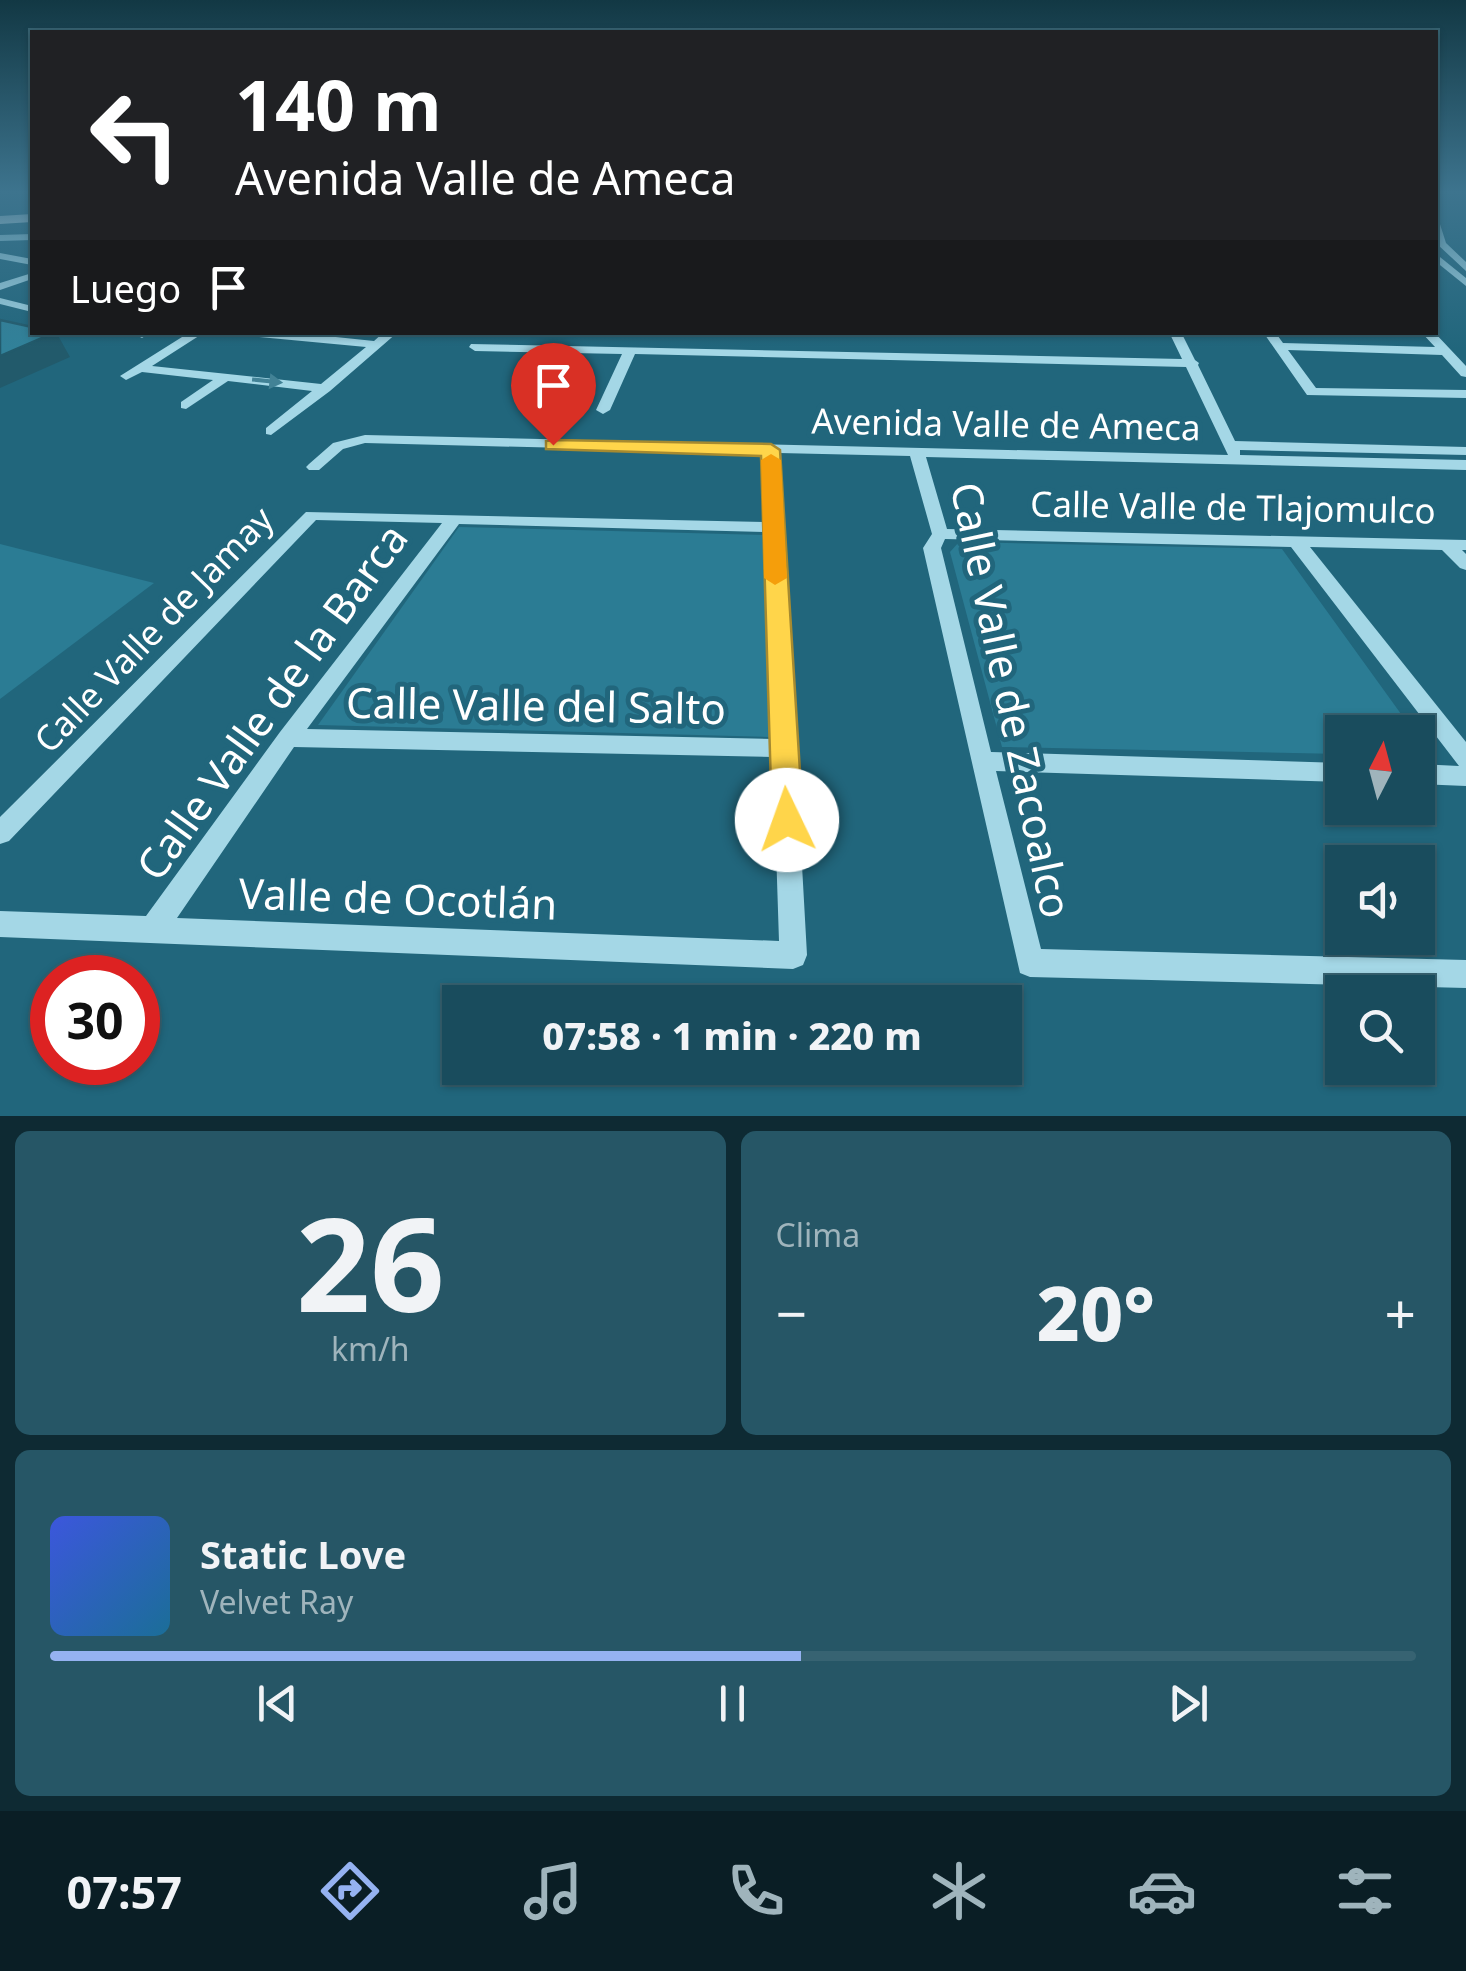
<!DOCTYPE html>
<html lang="es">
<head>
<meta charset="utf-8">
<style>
  :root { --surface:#194c5d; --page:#265666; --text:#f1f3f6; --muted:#9fb4bc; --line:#376372; --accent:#95b2f1 }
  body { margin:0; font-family:"Noto Sans",sans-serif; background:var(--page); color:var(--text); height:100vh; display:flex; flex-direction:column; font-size:38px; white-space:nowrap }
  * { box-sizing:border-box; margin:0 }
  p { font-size:32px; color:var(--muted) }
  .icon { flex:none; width:55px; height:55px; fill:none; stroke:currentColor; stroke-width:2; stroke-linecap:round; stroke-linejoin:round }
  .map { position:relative; height:1116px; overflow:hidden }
  .sheet { display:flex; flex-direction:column; gap:15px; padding:15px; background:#0e2a33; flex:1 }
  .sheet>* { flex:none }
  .banner { position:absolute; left:30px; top:30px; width:1408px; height:305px; border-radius:0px; box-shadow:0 2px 8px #0004,0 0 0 2px var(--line); background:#202124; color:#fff; overflow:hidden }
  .needle { width:65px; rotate:6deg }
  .controls { position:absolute; left:1325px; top:715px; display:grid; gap:20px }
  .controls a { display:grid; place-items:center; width:110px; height:110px; border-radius:0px; background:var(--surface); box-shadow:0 2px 8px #0004,0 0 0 2px var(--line); font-size:50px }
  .speed { position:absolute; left:30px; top:955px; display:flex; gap:20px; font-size:50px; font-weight:700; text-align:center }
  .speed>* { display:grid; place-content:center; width:130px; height:130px; border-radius:50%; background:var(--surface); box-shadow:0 2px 8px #0004,0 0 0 2px var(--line); line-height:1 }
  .speed .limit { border:15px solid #d22; background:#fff; color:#111 }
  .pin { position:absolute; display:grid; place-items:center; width:85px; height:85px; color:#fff; margin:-102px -42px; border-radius:50% 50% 50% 0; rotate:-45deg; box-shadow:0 0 10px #0007 }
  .pin .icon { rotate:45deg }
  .me { position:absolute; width:110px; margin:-55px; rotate:357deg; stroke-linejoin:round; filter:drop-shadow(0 0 8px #0008) }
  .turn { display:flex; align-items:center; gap:35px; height:210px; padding:0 40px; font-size:45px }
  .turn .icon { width:130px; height:130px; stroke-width:2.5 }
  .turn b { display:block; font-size:70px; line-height:85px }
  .then { display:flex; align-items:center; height:95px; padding:0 40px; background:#0003; gap:20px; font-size:38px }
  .big { font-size:75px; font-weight:800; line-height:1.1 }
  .sheet .widget { flex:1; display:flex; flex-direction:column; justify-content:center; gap:15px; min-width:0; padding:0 35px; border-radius:15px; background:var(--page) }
  .sheet .dial { align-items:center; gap:0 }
  .dial b { font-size:130px; line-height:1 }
  .song { display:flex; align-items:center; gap:30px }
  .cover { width:120px; height:120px; border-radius:15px; background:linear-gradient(135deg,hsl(230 70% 55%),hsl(200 70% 35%)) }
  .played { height:10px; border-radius:5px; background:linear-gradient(90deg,var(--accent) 55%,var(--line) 55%) }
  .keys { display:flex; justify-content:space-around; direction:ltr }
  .heat { display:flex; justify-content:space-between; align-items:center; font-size:55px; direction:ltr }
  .sheet .tiles { flex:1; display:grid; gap:15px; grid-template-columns:1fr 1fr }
  .widget:last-child { grid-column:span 2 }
  .trip { position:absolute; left:442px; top:985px; width:580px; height:100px; border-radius:0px; background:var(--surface); box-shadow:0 2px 8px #0004,0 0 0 2px var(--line); font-weight:800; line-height:100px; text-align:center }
  .menu { display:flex; height:160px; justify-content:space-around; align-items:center; background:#0a1e25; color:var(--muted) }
  .menu .icon { width:70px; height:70px }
  .menu .on { color:var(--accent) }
  .menu b { font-size:45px; color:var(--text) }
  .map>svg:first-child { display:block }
  .green { fill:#2b7c94 }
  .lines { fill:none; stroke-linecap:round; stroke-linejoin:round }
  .minor { fill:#a4d7e6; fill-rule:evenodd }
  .major { fill:#e5f6fd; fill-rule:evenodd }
  .shaded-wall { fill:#225a6b }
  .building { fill:#318199; stroke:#225a6b; stroke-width:2.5 }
  .oneway { fill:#428296 }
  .route { fill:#ffd54a; stroke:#a68a30; stroke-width:2.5 }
  .slow { fill:#f59e0b }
  .labels { text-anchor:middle; stroke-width:10; stroke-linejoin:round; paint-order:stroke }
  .street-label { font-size:35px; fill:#fff; stroke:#21667c }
  .near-street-label { font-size:42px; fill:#fff; stroke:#21667c }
</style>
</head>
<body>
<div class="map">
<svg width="1466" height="1116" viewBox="0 0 1466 1116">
  <rect width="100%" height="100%" fill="#21667c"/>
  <g class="green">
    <path d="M459,527l307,8 3,202 -451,-12z"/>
    <path d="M959,542l323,7 132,183h-72v22l-340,-7 -52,-195z"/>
    <path d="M0,544l154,39 -154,116z"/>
  </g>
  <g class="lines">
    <g class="minor">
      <path d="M1435,218l4,3 7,22 20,19v9l-29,-27z"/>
      <path d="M32,234v6l-32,1v-6z"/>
      <path d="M0,253l32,6v6l-32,-6z"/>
      <path d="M1435,253l31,25v8l-31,-25z"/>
      <path d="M32,273v6l-32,11v-7z"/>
      <path d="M0,298l32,8v6l-32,-8z"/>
      <path d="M130,332h17l1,2 -6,4z"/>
      <path d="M190,332h15l-53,34 169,18 45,-37 -118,-11 -6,-4h46l86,9 10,-9h14l-68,59 -59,44 -5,-1v-6l46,-37 -84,-10 -42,28 -5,-1v-6l32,-22 -71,-8 -16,8 -6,-4z"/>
      <path d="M1169,332h12l14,28 4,3 -1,2 37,76 231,6v8l-226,-5v5l226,5v10l-540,-13 21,72 519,11v10h-4l4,4v16l-6,-2 -18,-18 -132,-3 156,195v44l-48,-2v-20l41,2 -168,-219 -346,-8 -4,9 50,204 351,11v19l-346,-11 45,178 425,11v28l-436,-11 -10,-4 -97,-425 9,-14 -22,-78 -131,-3 28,502 -4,10 -10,4 -793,-32v-26l146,5 134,-184 162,-209 -126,-3 -307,321 -9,3v-27l306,-305 460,10 -2,-69 -399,-10 -22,6 -24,21h-10l-3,-3 3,-3 24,-21 32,-8 863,20 -42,-88 -551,-13 -25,56 -7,4 -7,-4 26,-56 -147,-3 -6,-4 2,-3 711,15zM459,524l307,8 7,207 -466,-10zM294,747l479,10 6,184 -602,-23z"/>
      <path d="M1263,332h12l8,11 152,4 -14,-15h13l32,34v11l-5,-1 -19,-21 -154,-5 28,38 150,2v8l-159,-3z"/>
    </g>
    <path class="major" d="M32,214v8l-32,2v-8z"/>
  </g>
  <path class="shaded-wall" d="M56,332l14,25 -70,31v-32z"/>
  <path class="building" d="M0,320l32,7v5h24l-56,24z"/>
  <defs><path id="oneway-solid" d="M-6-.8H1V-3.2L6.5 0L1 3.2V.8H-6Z" transform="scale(2.5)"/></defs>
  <use class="oneway" href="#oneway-solid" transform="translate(267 381) rotate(6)"/>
  <linearGradient id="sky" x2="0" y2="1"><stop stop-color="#123844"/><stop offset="0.55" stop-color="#3d748e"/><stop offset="1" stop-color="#3d748e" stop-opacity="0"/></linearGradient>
  <rect width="1466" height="349" fill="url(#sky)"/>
  <path class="route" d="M553,440l218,4 9,6 23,370 -5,10 -11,4 -11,-4 -4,-10 -11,-364 -215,-7v-8z"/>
  <path class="slow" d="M771,454l10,6 6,118 -12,7 -11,-7 -3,-118z"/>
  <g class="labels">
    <g class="street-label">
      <text transform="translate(1006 425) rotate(1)" y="12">Avenida Valle de Ameca</text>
      <text transform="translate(1233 508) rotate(1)" y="12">Calle Valle de Tlajomulco</text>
      <text transform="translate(154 630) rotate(-46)" y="12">Calle Valle de Jamay</text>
    </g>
    <g class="near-street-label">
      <text transform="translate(1011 700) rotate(78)" y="15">Calle Valle de Zacoalco</text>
      <text transform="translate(272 702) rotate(-54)" y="15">Calle Valle de la Barca</text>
      <text transform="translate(536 706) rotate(1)" y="15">Calle Valle del Salto</text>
      <text transform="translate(398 899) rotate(2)" y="15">Valle de Ocotlán</text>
    </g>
  </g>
</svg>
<div class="controls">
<a><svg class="needle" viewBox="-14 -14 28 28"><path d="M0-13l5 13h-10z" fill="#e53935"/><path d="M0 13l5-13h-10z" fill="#9fb4bc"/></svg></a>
<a><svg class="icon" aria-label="sound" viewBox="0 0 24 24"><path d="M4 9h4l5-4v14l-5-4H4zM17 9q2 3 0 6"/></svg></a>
<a><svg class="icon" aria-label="search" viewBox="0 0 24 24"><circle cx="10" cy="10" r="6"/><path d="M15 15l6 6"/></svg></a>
</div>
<div class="speed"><div class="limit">30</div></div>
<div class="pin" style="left:553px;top:445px;background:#d93025"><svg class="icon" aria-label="arrive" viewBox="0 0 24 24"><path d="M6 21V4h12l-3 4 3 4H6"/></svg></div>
<svg class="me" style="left:787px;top:820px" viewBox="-20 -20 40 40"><circle r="19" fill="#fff"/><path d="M0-13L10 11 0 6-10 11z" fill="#ffd54a"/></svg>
<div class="trip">07:58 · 1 min · 220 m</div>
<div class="banner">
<div class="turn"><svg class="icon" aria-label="left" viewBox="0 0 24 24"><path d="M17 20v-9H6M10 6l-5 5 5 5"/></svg><div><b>140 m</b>Avenida Valle de Ameca</div></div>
<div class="then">Luego<svg class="icon" aria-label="arrive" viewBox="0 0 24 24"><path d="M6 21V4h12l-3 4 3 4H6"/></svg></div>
</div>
</div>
<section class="sheet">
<div class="tiles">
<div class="widget dial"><b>26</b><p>km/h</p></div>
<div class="widget"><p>Clima</p>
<div class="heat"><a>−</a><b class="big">20°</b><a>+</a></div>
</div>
<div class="widget">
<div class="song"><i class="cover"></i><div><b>Static Love</b><p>Velvet Ray</p></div></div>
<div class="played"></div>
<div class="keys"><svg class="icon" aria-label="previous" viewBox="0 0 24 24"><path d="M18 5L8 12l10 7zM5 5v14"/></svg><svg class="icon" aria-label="pause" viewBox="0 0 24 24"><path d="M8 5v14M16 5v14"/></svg><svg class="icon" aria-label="next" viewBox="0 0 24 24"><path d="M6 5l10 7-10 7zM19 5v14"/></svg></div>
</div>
</div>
</section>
<nav class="menu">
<b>07:57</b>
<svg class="icon on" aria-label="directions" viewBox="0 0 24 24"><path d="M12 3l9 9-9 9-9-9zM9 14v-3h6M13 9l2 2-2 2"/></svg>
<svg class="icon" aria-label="music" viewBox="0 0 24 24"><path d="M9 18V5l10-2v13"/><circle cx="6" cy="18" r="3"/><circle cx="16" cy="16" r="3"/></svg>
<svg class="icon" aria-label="phone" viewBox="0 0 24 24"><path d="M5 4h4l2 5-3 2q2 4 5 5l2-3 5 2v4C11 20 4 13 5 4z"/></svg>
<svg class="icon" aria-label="climate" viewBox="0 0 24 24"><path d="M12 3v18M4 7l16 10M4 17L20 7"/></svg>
<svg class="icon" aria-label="car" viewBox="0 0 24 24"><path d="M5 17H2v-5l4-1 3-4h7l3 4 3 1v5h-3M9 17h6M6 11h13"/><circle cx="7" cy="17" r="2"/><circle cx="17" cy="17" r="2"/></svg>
<svg class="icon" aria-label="filters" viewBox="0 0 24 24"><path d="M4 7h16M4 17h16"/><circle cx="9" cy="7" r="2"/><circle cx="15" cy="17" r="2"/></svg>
</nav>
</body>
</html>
